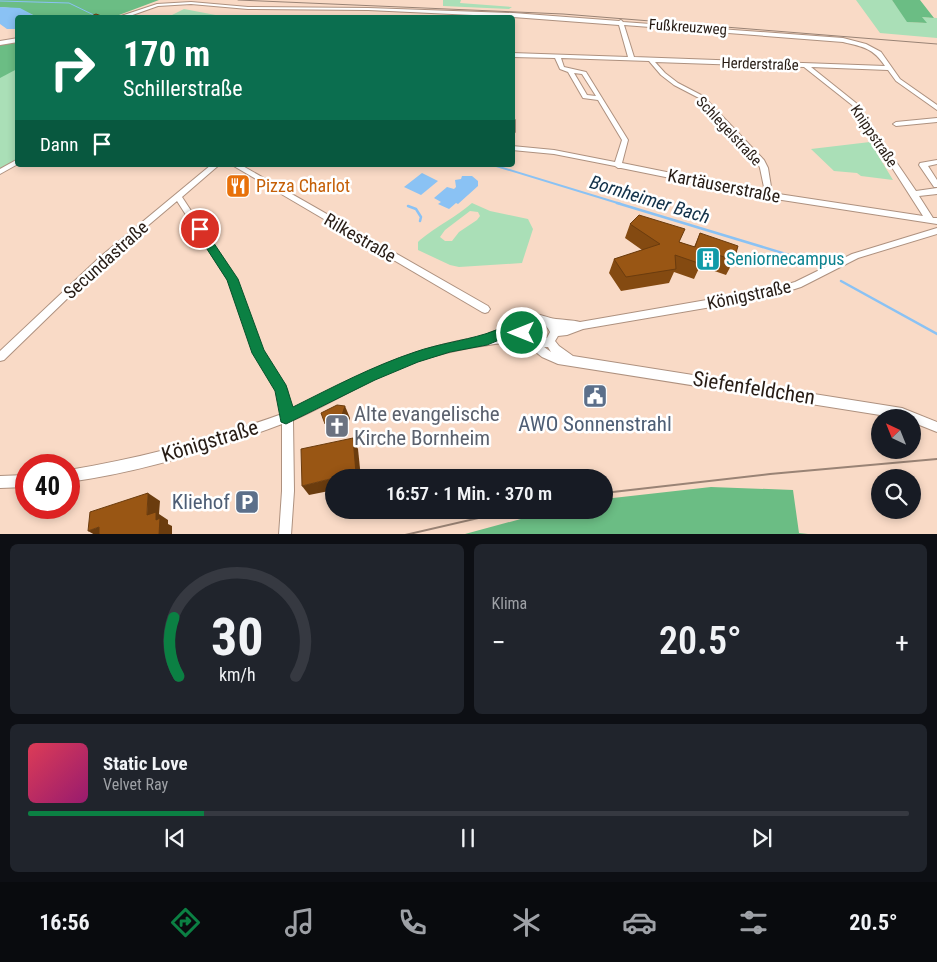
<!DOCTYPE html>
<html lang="de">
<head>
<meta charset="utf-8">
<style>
  :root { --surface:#171b24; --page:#20242c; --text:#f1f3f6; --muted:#9ea1a6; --line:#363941; --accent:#0b8043 }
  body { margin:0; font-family:"Roboto Condensed",sans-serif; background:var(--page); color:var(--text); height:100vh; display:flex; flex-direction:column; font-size:19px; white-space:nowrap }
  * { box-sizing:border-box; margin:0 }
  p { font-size:16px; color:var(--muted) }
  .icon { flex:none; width:28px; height:28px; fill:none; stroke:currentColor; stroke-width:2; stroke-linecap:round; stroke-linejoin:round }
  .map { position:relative; height:534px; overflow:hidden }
  .details { display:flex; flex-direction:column; gap:10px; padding:10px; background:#0d0f14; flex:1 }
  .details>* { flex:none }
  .top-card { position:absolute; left:15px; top:15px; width:500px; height:152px; border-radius:5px; box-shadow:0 2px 8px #0003; background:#0b6e4f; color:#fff; overflow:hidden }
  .needle { width:32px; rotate:317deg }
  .buttons { position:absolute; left:871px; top:409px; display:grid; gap:10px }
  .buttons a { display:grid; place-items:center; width:50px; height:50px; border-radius:50%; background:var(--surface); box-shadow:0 2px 8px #0003; font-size:25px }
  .speed { position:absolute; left:15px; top:454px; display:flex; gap:10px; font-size:25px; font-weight:700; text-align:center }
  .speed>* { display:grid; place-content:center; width:65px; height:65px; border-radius:50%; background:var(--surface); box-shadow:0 2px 8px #0003; line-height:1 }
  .speed .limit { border:8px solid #d22; background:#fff; color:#111 }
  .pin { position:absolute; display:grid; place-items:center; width:42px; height:42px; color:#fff; margin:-21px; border:2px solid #fff; border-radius:50%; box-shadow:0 1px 5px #0007 }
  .me { position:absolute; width:55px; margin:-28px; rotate:270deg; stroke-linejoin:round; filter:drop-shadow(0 0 4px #0008) }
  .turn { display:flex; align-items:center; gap:18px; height:105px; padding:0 25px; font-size:22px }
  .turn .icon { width:65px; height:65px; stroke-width:2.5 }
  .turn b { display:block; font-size:35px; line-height:42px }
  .then { display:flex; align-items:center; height:48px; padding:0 25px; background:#0003; gap:10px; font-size:19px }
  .big { font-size:38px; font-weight:600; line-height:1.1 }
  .details .tile { flex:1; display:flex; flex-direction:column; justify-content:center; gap:8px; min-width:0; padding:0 18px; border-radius:8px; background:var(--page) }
  .details .dial { align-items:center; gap:0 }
  .dial svg { height:130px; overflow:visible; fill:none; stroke:var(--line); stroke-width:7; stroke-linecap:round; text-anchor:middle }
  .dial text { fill:var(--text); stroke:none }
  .song { display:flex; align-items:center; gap:15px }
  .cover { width:60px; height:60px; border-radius:8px; background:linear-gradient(135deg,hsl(350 70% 55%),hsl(320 70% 35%)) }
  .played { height:5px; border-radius:2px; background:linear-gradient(90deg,var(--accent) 20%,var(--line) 20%) }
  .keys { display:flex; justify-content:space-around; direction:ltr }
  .heat { display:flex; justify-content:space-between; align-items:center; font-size:28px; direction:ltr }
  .details .tiles { flex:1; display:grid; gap:10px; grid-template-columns:1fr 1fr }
  .tile:last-child { grid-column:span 2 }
  .trip { position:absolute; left:325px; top:469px; width:288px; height:50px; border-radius:25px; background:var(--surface); box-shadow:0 2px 8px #0003; font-weight:600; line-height:50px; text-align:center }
  .tab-bar { display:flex; height:80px; justify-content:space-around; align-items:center; background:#090b0e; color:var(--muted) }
  .tab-bar .icon { width:35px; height:35px }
  .tab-bar .selected { color:var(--accent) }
  .tab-bar b { font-size:22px; color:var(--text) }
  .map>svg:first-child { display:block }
  .green { fill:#aadfb7; fill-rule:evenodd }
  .forest { fill:#6bbd84 }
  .water { fill:#8ac2f4 }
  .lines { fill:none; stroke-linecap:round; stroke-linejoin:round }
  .stream-far2 { stroke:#8ac2f4; stroke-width:1 }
  .stream-far1 { stroke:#8ac2f4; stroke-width:2 }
  .stream { stroke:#8ac2f4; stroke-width:2.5 }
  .minor-casing { stroke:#ae917f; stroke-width:2 }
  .minor { fill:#fff; fill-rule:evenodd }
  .tram { stroke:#998375; stroke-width:2 }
  .rail { stroke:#998375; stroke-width:1 }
  .wall { fill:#844a11 }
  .shaded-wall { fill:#6b3c0e }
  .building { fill:#995614; stroke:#6b3c0e }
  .route { fill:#0b8043; stroke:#07532c }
  .labels { text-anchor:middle; stroke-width:5; stroke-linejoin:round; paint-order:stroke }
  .far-street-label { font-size:15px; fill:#271c15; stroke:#fff }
  .food-label { font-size:18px; fill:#c56008; stroke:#fff; text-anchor:start }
  .street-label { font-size:18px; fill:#271c15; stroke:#fff }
  .culture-label { font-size:18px; fill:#0d838f; stroke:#fff; text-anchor:start }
  .water-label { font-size:19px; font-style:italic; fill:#123149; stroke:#fff }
  .near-street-label { font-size:21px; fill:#271c15; stroke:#fff }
  .near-worship-label { font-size:21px; fill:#5b616d; stroke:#fff; text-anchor:start }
  .near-service-label { font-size:21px; fill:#4e5e75; stroke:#fff }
</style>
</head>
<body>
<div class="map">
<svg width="937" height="535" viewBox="0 0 937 535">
  <rect width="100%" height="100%" fill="#f9dac6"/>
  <g class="green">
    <path d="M443,0h18l-1,3 52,4 -3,2 -66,-3z"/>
    <path d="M856,0h36l16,22 18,1 -5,-6 16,1v20l-57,-5z"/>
    <path d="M184,9l42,8h-58z"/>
    <path d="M17,43v117l-17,10v-125z"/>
    <path d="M870,142l23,38 -32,-4 -4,-3 -23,-2 -23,-22z"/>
    <path d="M472,203l18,8 38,8 5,10 -11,34 -63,4 -9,-2 -32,-15v-8l2,-2c17,-14 36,-23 52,-37zM470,211l8,1 2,4 -3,4 -18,12 -7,9h-7l-5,-4 5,-7z"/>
    <circle cx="537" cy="330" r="9"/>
  </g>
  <g class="forest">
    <path d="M0,0h159l-48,18 -74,-1 -17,-8 -20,-2z"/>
    <path d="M892,0h28l14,18 -12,-1 5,6 -20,-1z"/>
    <path d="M17,43v26l-17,9v-33z"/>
    <path d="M711,487l82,3 6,43 9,1h-343l89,-24h50v-11z"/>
  </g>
  <g class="water">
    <path d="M0,7l20,1 17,9 -19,1 -1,11h-10l-7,-5z"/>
    <path d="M422,173l16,8 -17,14 -17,-8z"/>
    <path d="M462,176h10l6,5v5l-20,18 -2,-1 -7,6 -11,-5 3,-2 -7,-4 13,-11 7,2 2,-2 -1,-7 6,-1z"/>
  </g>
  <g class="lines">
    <path class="stream-far2" d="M0,1l69,2 31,15"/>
    <path class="stream-far1" d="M493,165l128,39"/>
    <g class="stream">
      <path d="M617,203l182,55"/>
      <path d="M408,206l8,3 5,8 -1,4"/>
      <path d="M841,281l96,53"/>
    </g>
    <defs>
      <g id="minor">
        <path d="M191,2l57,5 120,1 145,5 106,8 2,-1 2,2 220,16 23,6 15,8 19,27 37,26v5l-41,-29 -8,-11 -77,-3 45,36 60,88 21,-3v6l-18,2 14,22h4v6l-168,-26 -148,-30h-3l-3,-2 -61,-12 -42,-4v-4l42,4 61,12 7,-22 -24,-40 -15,-2 -15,-26 -8,-3 -5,-11 -43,-1v-4l116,4 -9,-32 -106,-8 -145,-7 -120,-1 -57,-5 -33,2 -34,12h-9l42,-14zM624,25l219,17c21,5 30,6 42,24l-251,-9zM561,58l88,3 12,14 13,10 25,13 59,65 2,5 5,24 -143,-29 6,-23 -42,-68 -22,-5zM655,62l149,5 48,38 71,111 -151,-23 -4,-25 -4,-8 -61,-64 -25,-13 -13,-10zM574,73l8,1 14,22 -9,-1z"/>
        <path d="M18,38v4l-18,3v-4z"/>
        <path d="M512,118l3,2v12l-3,2z"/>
        <path d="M937,118v4l-41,4 -3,-2 3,-2z"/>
        <path d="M18,159v5l-18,10v-5z"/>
        <path d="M937,160v4l-9,2 9,14v7h-3l-15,-22 1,-2z"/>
        <path d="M211,165h8l-37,32 54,82 27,72 24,38 5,21c30,-14 59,-31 89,-44 34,-15 70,-25 106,-30l2,-3c9,-3 18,-6 27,-7 9,-21 25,-9 40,-7 8,1 16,1 24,3l190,-33 25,-7 57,-28 85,-26v6l-79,24 -57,29 -31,10 -187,32 -16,6 -9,1 -3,5 4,5 14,10 329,52 35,14v10l-25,-10v-4h-13l-341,-54 -16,-7 -20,-16c-46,4 -91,12 -133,31 -33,15 -63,34 -96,48l1,71 -3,44h-12l3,-44v-67c-69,26 -140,48 -213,58v-12c73,-12 143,-31 213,-56l-5,-24 -23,-37 -26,-73 -51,-79 -71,60 -102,99 -4,1v-10l100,-94zM532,322c9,0 14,1 18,10l-3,6 -12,3c-5,-5 -9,-8 -9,-15zM544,347h4l3,5z"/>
        <path d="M232,165h9l247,141 2,3 -2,3 -3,1 -3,-1z"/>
        <path d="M26,475v12l-26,1v-12z"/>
      </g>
    </defs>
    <use href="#minor" class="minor-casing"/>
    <use href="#minor" class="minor"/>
    <g class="tram">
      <path d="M604,493l166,-19 167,-15"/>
      <path d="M405,535l108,-25"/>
    </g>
    <path class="rail" d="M238,0l325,14 374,30"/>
  </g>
  <path class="wall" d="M630,224l64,23 6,-14 34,27 -8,15 -26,-9 -6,13 -20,-7 -5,11 -48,8 -12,-18 5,-14 28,-9 -17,-12z"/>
  <g class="shaded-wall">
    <path d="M345,406l5,12 -3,9 -17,8 -5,-11z"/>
    <path d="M353,438l5,11 3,29h-24z"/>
    <path d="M334,478v12l-25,5 -7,-9z"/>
    <path d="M148,493l12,8 -1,13 9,6v4l4,2v9h-13l-12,-20z"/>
    <path d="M99,527l14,8h-18l-7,-4z"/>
  </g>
  <g class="building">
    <path d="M96,14l11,4h-21z"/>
    <path d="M639,215l46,14 -6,13 16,5 5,-14 38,13 -4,14 -29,-9 -4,13 -26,-9 1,14 -50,8 -12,-18 46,-15 -30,-20z"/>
    <path d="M337,405l8,1 -3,9 -17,9 -4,-11z"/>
    <path d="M353,438l3,35 -22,5 -32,8 -1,-37z"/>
    <path d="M148,493l-1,22 9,-3v8l4,-2 -1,17h-60v-8l-11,4 2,-19z"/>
  </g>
  <path class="route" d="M200,226l3,1 35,52 26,71 22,35 7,22c40,-20 80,-41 122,-55 23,-8 47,-11 70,-18 14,-4 26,-13 41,-8l2,7 -2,4 -4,2 -6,-4 -7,1 -22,9 -37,7 -32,10 -43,18 -89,44 -5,-2 -6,-31 -23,-38 -25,-73 -33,-51z"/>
  <defs>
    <symbol id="restaurant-square" viewBox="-11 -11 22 22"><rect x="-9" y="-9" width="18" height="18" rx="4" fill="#e8710a" stroke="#fff"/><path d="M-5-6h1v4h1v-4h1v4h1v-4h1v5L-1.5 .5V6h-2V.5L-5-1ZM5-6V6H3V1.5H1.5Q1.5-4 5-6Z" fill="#fff"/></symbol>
    <symbol id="building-square" viewBox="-11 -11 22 22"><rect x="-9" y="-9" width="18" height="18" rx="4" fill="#0f9aa8" stroke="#fff"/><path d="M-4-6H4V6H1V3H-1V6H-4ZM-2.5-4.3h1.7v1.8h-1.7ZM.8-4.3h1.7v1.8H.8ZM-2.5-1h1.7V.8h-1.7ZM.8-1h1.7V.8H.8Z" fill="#fff"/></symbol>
    <symbol id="civic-square" viewBox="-11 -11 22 22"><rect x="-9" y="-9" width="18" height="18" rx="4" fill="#5c6f8a" stroke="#fff"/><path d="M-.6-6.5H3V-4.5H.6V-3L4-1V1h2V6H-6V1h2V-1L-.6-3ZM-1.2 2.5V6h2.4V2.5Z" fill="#fff"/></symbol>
    <symbol id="church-square" viewBox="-11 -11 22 22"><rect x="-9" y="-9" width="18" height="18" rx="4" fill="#6b7280" stroke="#fff"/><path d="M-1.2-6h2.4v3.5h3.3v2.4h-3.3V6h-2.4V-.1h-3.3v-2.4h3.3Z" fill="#fff"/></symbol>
    <symbol id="parking-square" viewBox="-11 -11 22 22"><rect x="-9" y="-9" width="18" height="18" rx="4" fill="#5c6f8a" stroke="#fff"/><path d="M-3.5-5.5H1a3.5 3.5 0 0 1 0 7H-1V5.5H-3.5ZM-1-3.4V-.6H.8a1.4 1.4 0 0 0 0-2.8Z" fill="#fff"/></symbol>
  </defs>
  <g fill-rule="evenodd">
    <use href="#restaurant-square" x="224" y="172" width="28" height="28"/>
    <use href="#building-square" x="694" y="245" width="28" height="28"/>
    <use href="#civic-square" x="581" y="382" width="28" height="28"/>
    <use href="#church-square" x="323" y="412" width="28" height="28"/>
    <use href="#parking-square" x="233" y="488" width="28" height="28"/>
  </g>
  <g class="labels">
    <g class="far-street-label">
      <text transform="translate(688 27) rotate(4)" y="5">Fußkreuzweg</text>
      <text transform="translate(760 64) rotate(2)" y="5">Herderstraße</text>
      <text transform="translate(729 131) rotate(47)" y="5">Schlegelstraße</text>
      <text transform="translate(874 136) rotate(56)" y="5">Knippstraße</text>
    </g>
    <g class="food-label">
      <text x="256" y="192">Pizza Charlot</text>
    </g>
    <g class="street-label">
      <text transform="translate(724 186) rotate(11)" y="6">Kartäuserstraße</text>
      <text transform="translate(360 238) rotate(30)" y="6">Rilkestraße</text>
      <text transform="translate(106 260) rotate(-42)" y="6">Secundastraße</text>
      <text transform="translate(749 295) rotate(-12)" y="6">Königstraße</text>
    </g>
    <g class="culture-label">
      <text x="726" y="265">Seniornecampus</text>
    </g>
    <g class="water-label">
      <text transform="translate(650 199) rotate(17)" y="7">Bornheimer Bach</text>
    </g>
    <g class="near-street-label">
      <text transform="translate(754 388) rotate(9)" y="7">Siefenfeldchen</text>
      <text transform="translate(210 441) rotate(-17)" y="7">Königstraße</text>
    </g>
    <g class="near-worship-label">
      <text x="354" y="421">Alte evangelische<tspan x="354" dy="24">Kirche Bornheim</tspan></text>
    </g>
    <g class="near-service-label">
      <text x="595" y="431">AWO Sonnenstrahl</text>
      <text x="230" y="509" text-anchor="end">Kliehof</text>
    </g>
  </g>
</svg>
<div class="buttons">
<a><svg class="needle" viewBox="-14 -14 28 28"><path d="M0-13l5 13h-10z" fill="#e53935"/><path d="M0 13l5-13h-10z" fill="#9ea1a6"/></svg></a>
<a><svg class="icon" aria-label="search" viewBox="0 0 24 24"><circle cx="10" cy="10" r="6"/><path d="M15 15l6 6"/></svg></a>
</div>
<div class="speed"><div class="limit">40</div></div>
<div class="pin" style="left:200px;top:229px;background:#d93025"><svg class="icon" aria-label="arrive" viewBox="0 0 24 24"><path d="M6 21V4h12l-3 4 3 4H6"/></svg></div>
<svg class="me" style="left:522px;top:333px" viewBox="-20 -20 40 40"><circle r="17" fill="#0b8043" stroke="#fff" stroke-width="3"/><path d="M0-11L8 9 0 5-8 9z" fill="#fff"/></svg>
<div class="trip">16:57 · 1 Min. · 370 m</div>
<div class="top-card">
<div class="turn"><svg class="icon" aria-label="right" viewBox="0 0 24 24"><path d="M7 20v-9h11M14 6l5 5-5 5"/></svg><div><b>170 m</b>Schillerstraße</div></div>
<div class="then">Dann<svg class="icon" aria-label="arrive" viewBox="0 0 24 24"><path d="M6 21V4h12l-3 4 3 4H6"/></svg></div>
</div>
</div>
<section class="details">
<div class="tiles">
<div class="tile dial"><svg viewBox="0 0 100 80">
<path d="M14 69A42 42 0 1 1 86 69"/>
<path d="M14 69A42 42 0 0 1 11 33" stroke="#0b8043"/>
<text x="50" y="56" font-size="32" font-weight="700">30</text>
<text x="50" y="72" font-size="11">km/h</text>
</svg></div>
<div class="tile"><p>Klima</p>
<div class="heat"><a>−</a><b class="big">20.5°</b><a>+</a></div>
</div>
<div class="tile">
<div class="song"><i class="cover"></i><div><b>Static Love</b><p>Velvet Ray</p></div></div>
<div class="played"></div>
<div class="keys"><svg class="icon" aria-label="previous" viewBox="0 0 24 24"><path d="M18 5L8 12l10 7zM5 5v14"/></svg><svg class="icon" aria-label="pause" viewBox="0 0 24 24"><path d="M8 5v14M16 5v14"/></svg><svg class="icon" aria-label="next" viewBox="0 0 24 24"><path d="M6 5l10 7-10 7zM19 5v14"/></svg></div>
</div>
</div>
</section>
<nav class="tab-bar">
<b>16:56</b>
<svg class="icon selected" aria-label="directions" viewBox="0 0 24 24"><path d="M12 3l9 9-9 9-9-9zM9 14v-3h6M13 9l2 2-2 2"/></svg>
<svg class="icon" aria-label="music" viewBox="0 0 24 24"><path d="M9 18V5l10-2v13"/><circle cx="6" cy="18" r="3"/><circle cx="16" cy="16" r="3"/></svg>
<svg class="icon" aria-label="phone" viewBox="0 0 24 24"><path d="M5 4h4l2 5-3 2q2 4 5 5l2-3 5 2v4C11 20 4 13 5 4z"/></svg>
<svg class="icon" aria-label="climate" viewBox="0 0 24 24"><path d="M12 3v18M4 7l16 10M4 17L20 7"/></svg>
<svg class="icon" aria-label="car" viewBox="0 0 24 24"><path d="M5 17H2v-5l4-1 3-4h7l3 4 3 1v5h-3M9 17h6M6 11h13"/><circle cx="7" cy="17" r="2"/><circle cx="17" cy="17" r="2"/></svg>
<svg class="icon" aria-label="filters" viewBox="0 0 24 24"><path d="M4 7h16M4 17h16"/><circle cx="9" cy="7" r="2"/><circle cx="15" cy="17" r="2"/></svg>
<b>20.5°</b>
</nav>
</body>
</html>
